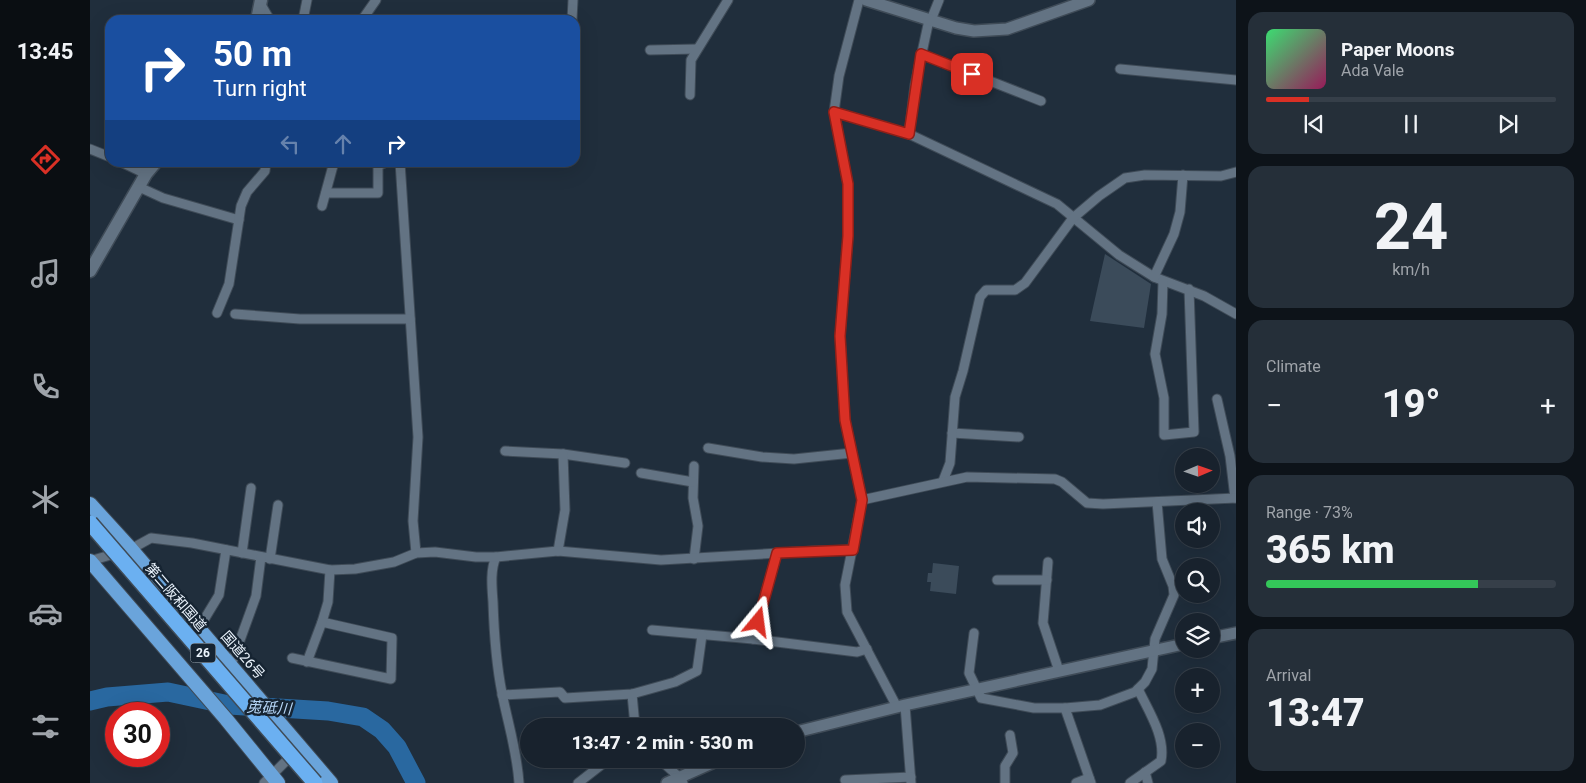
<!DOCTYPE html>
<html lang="en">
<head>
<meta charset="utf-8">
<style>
  :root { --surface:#18222d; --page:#252f39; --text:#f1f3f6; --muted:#9fa4aa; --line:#363f49; --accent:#d93025 }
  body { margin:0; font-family:Roboto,"Noto Sans JP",sans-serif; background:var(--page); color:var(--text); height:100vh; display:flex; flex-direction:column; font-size:19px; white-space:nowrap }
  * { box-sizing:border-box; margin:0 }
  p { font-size:16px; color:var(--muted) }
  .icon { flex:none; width:28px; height:28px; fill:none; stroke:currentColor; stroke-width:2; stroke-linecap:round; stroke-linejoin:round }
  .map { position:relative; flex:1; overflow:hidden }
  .side { display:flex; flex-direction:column; gap:12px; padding:12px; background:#0d1319; width:350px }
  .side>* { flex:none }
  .guide { position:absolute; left:15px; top:15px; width:475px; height:152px; border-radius:15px; box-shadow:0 5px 20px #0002,0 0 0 1px var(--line); background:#1a4fa0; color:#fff; overflow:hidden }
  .needle { width:32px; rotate:88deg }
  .controls { position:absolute; left:1085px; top:448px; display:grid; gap:10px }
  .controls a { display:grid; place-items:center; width:45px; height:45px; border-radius:50%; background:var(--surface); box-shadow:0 5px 20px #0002,0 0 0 1px var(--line); font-size:25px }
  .speed { position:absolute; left:15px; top:702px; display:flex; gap:10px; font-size:25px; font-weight:700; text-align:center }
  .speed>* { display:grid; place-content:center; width:65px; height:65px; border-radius:50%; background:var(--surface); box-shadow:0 5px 20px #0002,0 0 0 1px var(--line); line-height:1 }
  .speed .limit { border:8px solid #d22; background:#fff; color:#111 }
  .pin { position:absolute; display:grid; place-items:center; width:42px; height:42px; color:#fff; margin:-21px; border-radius:10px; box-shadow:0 2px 8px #0006 }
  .me { position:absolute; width:55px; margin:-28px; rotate:16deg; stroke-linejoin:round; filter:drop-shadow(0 0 4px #0008) }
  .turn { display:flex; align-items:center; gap:18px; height:105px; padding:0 25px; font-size:22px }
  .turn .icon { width:65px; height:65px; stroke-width:2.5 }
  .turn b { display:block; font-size:35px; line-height:42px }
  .lanes { display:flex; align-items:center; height:48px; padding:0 25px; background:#0003; justify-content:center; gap:25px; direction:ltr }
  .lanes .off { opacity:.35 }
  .big { font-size:38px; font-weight:800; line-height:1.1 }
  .side .tile { flex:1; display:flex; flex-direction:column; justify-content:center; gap:8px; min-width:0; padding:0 18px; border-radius:15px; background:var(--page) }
  .side .dial { align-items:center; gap:0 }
  .dial b { font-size:65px; line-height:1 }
  .song { display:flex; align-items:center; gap:15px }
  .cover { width:60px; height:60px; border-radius:8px; background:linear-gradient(135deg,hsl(140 70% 55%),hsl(330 70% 35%)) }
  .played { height:5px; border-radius:2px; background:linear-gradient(90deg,var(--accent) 15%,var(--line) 15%) }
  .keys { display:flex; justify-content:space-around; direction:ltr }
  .heat { display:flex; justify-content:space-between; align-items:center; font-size:28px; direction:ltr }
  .charge { height:8px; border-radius:4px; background:linear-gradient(90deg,#34c759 73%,var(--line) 0) }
  .trip { position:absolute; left:430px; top:718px; width:285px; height:50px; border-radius:25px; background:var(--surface); box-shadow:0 5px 20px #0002,0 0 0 1px var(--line); font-weight:800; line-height:50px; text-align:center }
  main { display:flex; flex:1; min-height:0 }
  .tab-bar { display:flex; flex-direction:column; width:90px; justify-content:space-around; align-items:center; background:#0a0e12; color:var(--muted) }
  .tab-bar .icon { width:35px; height:35px }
  .tab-bar .current { color:var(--accent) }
  .tab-bar b { font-size:22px; color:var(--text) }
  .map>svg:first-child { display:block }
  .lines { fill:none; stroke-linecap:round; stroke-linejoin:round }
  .river { stroke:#2968a0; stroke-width:19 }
  .building { fill:#3b4b5a }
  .minor-casing { stroke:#3f4b57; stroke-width:11 }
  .tertiary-casing { stroke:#3f4b57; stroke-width:14 }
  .secondary-casing { stroke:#3f4b57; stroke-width:15 }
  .trunk-casing { stroke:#3f4b57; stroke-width:16 }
  .minor { stroke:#637383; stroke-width:9 }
  .tertiary { stroke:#637383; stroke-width:11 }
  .secondary { stroke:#637383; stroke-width:12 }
  .trunk { stroke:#6aa4db; stroke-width:14 }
  .motorway-bridge-casing { stroke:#3f4b57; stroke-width:18; stroke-linecap:butt }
  .motorway-bridge { stroke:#6bb0f1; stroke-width:15 }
  .route-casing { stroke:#8d1f18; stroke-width:12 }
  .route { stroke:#d93025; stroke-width:9 }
  .labels { text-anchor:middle; stroke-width:5; stroke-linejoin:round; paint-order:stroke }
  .shield { fill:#162432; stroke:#abb6c0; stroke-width:1 }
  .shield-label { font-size:12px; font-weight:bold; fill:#ebf4fd }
  .street-label { font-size:14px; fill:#ebf4fd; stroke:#162432 }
  .water-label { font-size:15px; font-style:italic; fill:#b7d7f7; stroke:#162432 }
</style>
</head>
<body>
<main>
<nav class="tab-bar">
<b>13:45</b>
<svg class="icon current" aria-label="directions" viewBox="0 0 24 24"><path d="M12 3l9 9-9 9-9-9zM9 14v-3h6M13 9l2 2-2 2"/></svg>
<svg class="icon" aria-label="music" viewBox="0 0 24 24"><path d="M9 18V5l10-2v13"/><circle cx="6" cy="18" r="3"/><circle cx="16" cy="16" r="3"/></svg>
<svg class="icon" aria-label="phone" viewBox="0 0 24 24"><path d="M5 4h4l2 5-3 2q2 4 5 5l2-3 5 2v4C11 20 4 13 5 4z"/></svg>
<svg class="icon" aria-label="climate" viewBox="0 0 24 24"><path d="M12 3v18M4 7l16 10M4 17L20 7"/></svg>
<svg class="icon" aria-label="car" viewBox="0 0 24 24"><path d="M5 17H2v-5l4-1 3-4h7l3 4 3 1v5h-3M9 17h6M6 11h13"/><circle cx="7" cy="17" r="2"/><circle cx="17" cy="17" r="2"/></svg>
<svg class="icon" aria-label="filters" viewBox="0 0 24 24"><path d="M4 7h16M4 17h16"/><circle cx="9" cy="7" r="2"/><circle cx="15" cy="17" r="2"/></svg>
</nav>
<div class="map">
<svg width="1146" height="783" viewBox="0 0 1146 783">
  <rect width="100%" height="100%" fill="#202e3c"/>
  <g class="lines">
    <path class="river" d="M0,701l17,-4 61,-5 61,13 99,6 35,6 19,13 15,17 19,36"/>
  </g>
  <g class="building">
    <path d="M1015,254l46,30 -7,44 -54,-7z"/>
    <path d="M843,563l26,3 -3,28 -26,-3 1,-9h-4l1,-9h4z"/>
  </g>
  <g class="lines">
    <defs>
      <g id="minor">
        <path d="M769,0l-20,76 -5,36 14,72v52l-8,100 5,84 17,80 -17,85 2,27 50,95"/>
        <path d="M170,3l10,17"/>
        <path d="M213,20l4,-20"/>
        <path d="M272,20l14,-20"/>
        <path d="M482,20l1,-20"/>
        <path d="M841,20l8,-20"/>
        <path d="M560,50l47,-1"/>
        <path d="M831,54l120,47"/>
        <path d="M1030,69l116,11"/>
        <path d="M600,95l1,-35 37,-60"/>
        <path d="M744,112l75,22 148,70 62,51 35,22 50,19 32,18"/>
        <path d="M819,134l6,-49 14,-65"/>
        <path d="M0,149l20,8"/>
        <path d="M31,162l25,12"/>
        <path d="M310,162l18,275 -5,84 3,32"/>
        <path d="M49,187l24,11 76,22"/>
        <path d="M236,193h52v-27l8,-4"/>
        <path d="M232,206l12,-44"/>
        <path d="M1064,277l20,-43 6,-22 3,-37"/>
        <path d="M1073,281l-1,33 -7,40 9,44v37l30,-3 -5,-143"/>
        <path d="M127,313l12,-29 12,-78 6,-14 18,-21 1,-9"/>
        <path d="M145,314l65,5h110"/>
        <path d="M1127,399l13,57 5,42"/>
        <path d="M862,433l67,4"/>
        <path d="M618,448l54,9 32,2 58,-6"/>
        <path d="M415,451l58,3 62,9"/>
        <path d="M604,466l-1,32 5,28 -4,33"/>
        <path d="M551,473l52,9"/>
        <path d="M853,481l7,-18 5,-66 8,-26 17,-74 6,-7h29l10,-7 48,-65 26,-22 26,-18 20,-3 76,1 15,-4"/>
        <path d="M772,500l105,-23 88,2 7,3 25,21 16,1 133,-6"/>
        <path d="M468,551l7,-41 -2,-56"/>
        <path d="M152,553l9,-65"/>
        <path d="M406,557c-6,13 -4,31 -3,45 1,31 3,61 9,91 6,31 15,58 17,90"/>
        <path d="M180,559l8,-54"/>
        <path d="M0,561l41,-12 20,-11 41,5 138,27 25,-1 39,-7 22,-9 19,-1 41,5h20l62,-6 103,9 153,-9 39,-1"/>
        <path d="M958,562l-5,61 16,48"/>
        <path d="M907,580h50"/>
        <path d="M109,628l20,-33 7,-45"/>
        <path d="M562,630l101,9 104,13 10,-3"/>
        <path d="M884,633l-5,40 12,25 53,10h31l35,-3 35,-13 10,-10 7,-13 3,-30 19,-44 -1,-9 -11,-27 -5,-57"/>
        <path d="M663,639l24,-86"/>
        <path d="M202,658l99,21 1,-41 -70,-16"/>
        <path d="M217,662l15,-40 6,-20 2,-32"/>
        <path d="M141,665l25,-69 5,-39"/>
        <path d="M542,694l3,32"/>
        <path d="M412,695l58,-3 5,6 67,-4 43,-12 22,-11 5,-36"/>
        <path d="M815,705l6,78"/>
        <path d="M975,708l26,75"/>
        <path d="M569,759l20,18 4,6"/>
        <path d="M1055,772l3,11"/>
        <path d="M755,780l66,-3"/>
        <path d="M174,783l29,-29"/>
        <path d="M488,783l31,-24"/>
        <path d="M915,783v-17l8,-13 -3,-18"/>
        <path d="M986,783l13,-5"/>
        <path d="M1040,783l31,-22c5,-24 -13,-51 -23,-72"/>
      </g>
      <g id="tertiary">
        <path d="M776,0l90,28 18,3 33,-2 82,-29"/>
        <path d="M1121,638l25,-5"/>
        <path d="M706,732l109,-27 279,-61"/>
        <path d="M577,783l54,-24"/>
      </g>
      <g id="secondary">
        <path d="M167,20l4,-20"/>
        <path d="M0,271l56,-97 10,-12"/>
      </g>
      <g id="trunk">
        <path d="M0,504l41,45 200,234"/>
        <path d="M0,561l136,158 52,64"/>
      </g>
    </defs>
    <use href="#minor" class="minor-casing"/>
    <use href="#tertiary" class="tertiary-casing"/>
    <use href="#secondary" class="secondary-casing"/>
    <use href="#trunk" class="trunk-casing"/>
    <use href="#minor" class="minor"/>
    <use href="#tertiary" class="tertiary"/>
    <use href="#secondary" class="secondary"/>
    <use href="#trunk" class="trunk"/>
    <defs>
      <path id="motorway-bridge" d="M0,523l225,260"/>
    </defs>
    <use href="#motorway-bridge" class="motorway-bridge-casing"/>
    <use href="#motorway-bridge" class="motorway-bridge"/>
  </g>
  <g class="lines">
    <defs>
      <path id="route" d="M668,622l19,-69 76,-3 9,-50 -17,-80 -5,-84 8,-100v-52l-14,-72 75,22 12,-80 51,20"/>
    </defs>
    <use href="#route" class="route-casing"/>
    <use href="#route" class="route"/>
  </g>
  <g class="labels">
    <rect class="shield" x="100.5" y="643.5" width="25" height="19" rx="4"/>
    <g class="shield-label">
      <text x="113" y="657">26</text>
    </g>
    <g class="street-label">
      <text transform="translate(86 597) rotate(49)" y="5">第二阪和国道</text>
      <text transform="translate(153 655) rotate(49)" y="5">国道26号</text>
    </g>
    <g class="water-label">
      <text transform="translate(179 708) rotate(3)" y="5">莵砥川</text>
    </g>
  </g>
</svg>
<div class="controls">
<a><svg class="needle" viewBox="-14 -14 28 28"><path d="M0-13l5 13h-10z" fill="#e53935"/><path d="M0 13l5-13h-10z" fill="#9fa4aa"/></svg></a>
<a><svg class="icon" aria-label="sound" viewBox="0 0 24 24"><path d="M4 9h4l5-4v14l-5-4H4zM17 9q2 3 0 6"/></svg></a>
<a><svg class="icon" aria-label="search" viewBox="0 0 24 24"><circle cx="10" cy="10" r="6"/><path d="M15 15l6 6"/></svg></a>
<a><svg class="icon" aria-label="layers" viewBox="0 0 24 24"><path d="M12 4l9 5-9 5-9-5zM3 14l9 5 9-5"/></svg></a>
<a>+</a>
<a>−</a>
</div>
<div class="speed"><div class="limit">30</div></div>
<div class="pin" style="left:882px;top:74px;background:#d93025"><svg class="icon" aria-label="arrive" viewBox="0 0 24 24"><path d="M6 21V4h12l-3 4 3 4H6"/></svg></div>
<svg class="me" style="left:668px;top:622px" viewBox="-20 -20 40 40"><path d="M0-17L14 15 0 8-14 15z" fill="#d93025" stroke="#fff" stroke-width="4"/></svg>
<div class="trip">13:47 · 2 min · 530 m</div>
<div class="guide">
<div class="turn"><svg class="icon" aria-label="right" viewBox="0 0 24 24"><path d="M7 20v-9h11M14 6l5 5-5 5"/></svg><div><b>50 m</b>Turn right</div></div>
<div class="lanes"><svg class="icon off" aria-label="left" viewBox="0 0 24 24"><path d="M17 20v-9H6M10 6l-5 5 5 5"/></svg><svg class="icon off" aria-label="ahead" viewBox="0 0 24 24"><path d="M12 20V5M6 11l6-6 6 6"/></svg><svg class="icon" aria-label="right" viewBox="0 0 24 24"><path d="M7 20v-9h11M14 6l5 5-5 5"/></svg></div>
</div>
</div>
<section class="side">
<div class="tile">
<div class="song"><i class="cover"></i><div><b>Paper Moons</b><p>Ada Vale</p></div></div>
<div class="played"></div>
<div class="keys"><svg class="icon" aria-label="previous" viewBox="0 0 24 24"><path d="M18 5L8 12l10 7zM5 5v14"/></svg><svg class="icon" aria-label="pause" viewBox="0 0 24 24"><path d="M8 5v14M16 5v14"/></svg><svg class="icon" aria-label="next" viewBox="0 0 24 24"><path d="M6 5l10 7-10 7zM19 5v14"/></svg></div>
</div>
<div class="tile dial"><b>24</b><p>km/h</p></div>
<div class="tile"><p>Climate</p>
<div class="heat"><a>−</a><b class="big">19°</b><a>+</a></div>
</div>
<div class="tile"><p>Range · 73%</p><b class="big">365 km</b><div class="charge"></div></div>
<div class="tile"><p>Arrival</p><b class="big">13:47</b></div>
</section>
</main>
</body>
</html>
